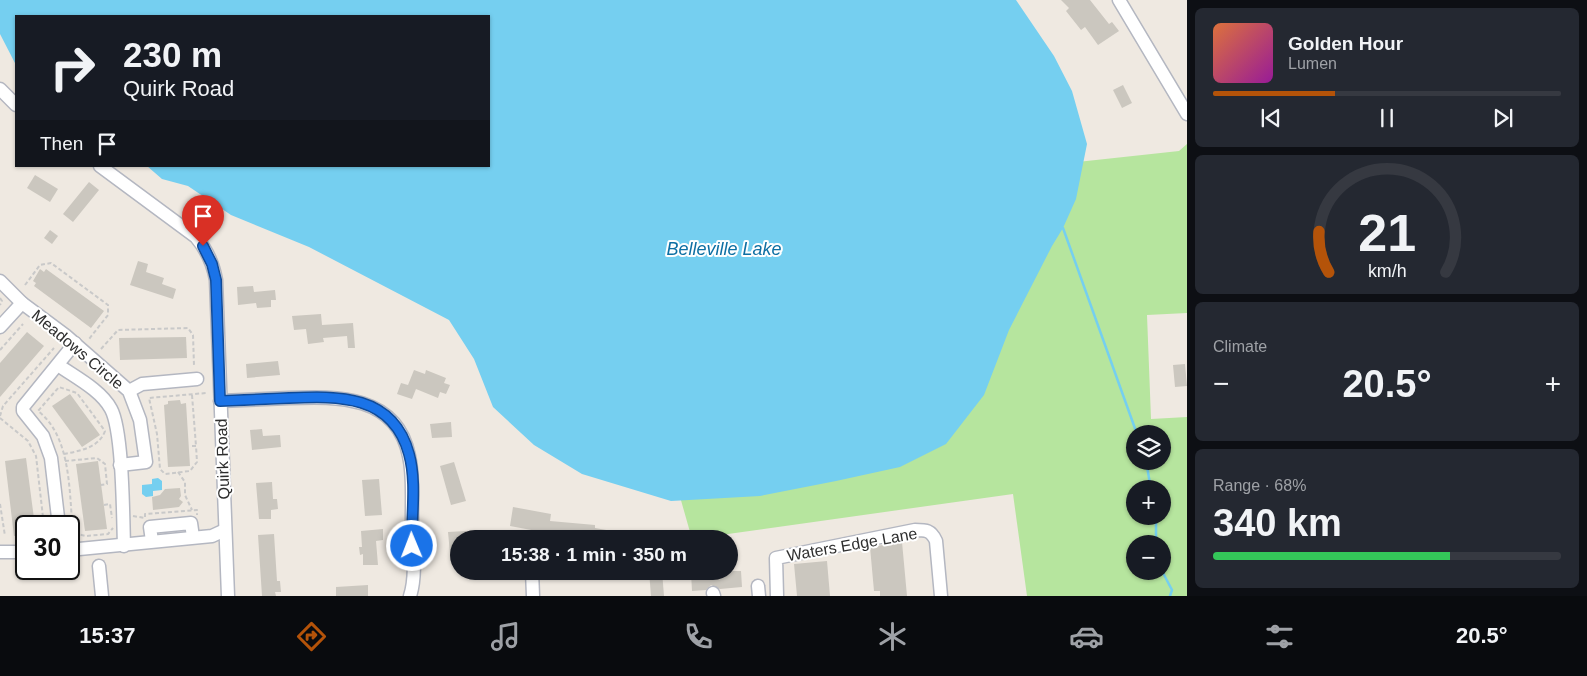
<!DOCTYPE html>
<html lang="en">
<head>
<meta charset="utf-8">
<style>
  :root { --surface:#171b24; --page:#242831; --text:#f1f3f6; --muted:#9ea1a6; --line:#363941; --accent:#b45309 }
  body { margin:0; font-family:Arial,sans-serif; background:var(--page); color:var(--text); height:100vh; display:flex; flex-direction:column; font-size:19px; white-space:nowrap }
  * { box-sizing:border-box; margin:0 }
  p { font-size:16px; color:var(--muted) }
  .icon { flex:none; width:28px; height:28px; fill:none; stroke:currentColor; stroke-width:2; stroke-linecap:round; stroke-linejoin:round }
  .map { position:relative; flex:1; overflow:hidden }
  .sheet { display:flex; flex-direction:column; gap:8px; padding:8px; background:#0d0f14; width:400px }
  .sheet>* { flex:none }
  .banner { position:absolute; left:15px; top:15px; width:475px; height:152px; border-radius:0px; box-shadow:0 1px 4px #0004; background:#171b24; color:var(--text); overflow:hidden }
  .controls { position:absolute; left:1126px; top:425px; display:grid; gap:10px }
  .controls a { display:grid; place-items:center; width:45px; height:45px; border-radius:50%; background:var(--surface); box-shadow:0 1px 4px #0004; font-size:25px }
  .speed { position:absolute; left:15px; top:515px; display:flex; gap:10px; font-size:25px; font-weight:700; text-align:center }
  .speed>* { display:grid; place-content:center; width:65px; height:65px; border-radius:50%; background:var(--surface); box-shadow:0 1px 4px #0004; line-height:1 }
  .speed .limit { border:2px solid #111; border-radius:8px; background:#fff; color:#111 }
  .pin { position:absolute; display:grid; place-items:center; width:42px; height:42px; color:#fff; margin:-51px -21px; border-radius:50% 50% 50% 0; rotate:-45deg; box-shadow:0 0 5px #0007 }
  .pin .icon { rotate:45deg }
  .me { position:absolute; width:55px; margin:-28px; rotate:359deg; stroke-linejoin:round; filter:drop-shadow(0 0 4px #0008) }
  .turn { display:flex; align-items:center; gap:18px; height:105px; padding:0 25px; font-size:22px }
  .turn .icon { width:65px; height:65px; stroke-width:2.5 }
  .turn b { display:block; font-size:35px; line-height:42px }
  .then { display:flex; align-items:center; height:48px; padding:0 25px; background:#0003; gap:10px; font-size:19px }
  .big { font-size:38px; font-weight:700; line-height:1.1 }
  .sheet .widget { flex:1; display:flex; flex-direction:column; justify-content:center; gap:8px; min-width:0; padding:0 18px; border-radius:8px; background:var(--page) }
  .sheet .dial { align-items:center; gap:0 }
  .dial svg { height:130px; overflow:visible; fill:none; stroke:var(--line); stroke-width:7; stroke-linecap:round; text-anchor:middle }
  .dial text { fill:var(--text); stroke:none }
  .song { display:flex; align-items:center; gap:15px }
  .cover { width:60px; height:60px; border-radius:8px; background:linear-gradient(135deg,hsl(20 70% 55%),hsl(300 70% 35%)) }
  .played { height:5px; border-radius:2px; background:linear-gradient(90deg,var(--accent) 35%,var(--line) 35%) }
  .keys { display:flex; justify-content:space-around; direction:ltr }
  .heat { display:flex; justify-content:space-between; align-items:center; font-size:28px; direction:ltr }
  .charge { height:8px; border-radius:4px; background:linear-gradient(90deg,#34c759 68%,var(--line) 0) }
  .trip { position:absolute; left:450px; top:530px; width:288px; height:50px; border-radius:25px; background:var(--surface); box-shadow:0 1px 4px #0004; font-weight:700; line-height:50px; text-align:center }
  .tab-bar { display:flex; height:80px; justify-content:space-around; align-items:center; background:#090b0e; color:var(--muted) }
  .tab-bar .icon { width:35px; height:35px }
  .tab-bar .current { color:var(--accent) }
  .tab-bar b { font-size:22px; color:var(--text) }
  main { display:flex; flex:1; min-height:0 }
  .map>svg:first-child { display:block }
  .green { fill:#b6e59e; fill-rule:evenodd }
  .water { fill:#75cff0 }
  .lines { fill:none; stroke-linecap:round; stroke-linejoin:round }
  .stream { stroke:#75cff0; stroke-width:2.5 }
  .building { fill:#cbc7bf }
  .minor-casing { stroke:#b4b7c1; stroke-width:15 }
  .path { stroke:#c9c9c9; stroke-width:2; stroke-dasharray:4 2.5; stroke-linecap:butt }
  .minor { stroke:#fff; stroke-width:12 }
  .route-casing { stroke:#114b97; stroke-width:12 }
  .route { stroke:#1a73e8; stroke-width:9 }
  .labels { text-anchor:middle; stroke-width:4; stroke-linejoin:round; paint-order:stroke }
  .street-label { font-size:16px; fill:#2e2e2e; stroke:#fff }
  .water-label { font-size:18px; font-style:italic; fill:#0d6fa3; stroke:#fff }
</style>
</head>
<body>
<main>
<div class="map">
<svg width="1187" height="596" viewBox="0 0 1187 596">
  <rect width="100%" height="100%" fill="#efe9e1"/>
  <path class="green" d="M1187,144v169l-40,2 4,104 36,-2v179h-160l-14,-102 -321,45 -25,-88 392,-287 120,-13zM1135,434h27v27h-27zM1135,489h27v27h-27zM1135,544h27v27h-27z"/>
  <g class="water">
    <path d="M0,0h1016l38,56 18,35 15,53 -11,55 -13,29 -11,18 -43,84 -25,65 -38,49 -46,23 -64,14 -76,15 -89,5 -89,-27 -48,-29 -41,-38 -19,-48 -25,-39 -140,-73 -78,-32 -43,-29 -26,-7 -15,-13h342v-150h-473v49l-16,-31z"/>
    <path d="M158,478l4,3v9l-9,1v5l-7,1 -4,-3v-9l10,-1v-5z"/>
  </g>
  <g class="lines">
    <g class="stream">
      <path d="M1061,227l2,1 74,206"/>
      <path d="M1146,461l5,28"/>
      <path d="M1156,544v-28"/>
      <path d="M1162,571l10,19 -2,6"/>
    </g>
  </g>
  <g class="building">
    <path d="M1061,0h29l19,24 3,-2 7,9 -21,14 -13,-18 -4,3 -15,-19 3,-3z"/>
    <path d="M1123,85l9,18 -10,5 -9,-18z"/>
    <path d="M35,175l23,14 -8,13 -23,-14z"/>
    <path d="M89,182l10,8 -26,32 -10,-8z"/>
    <path d="M50,230l8,6 -6,8 -8,-6z"/>
    <path d="M138,261l10,3 -2,8 18,6 -2,6 14,5 -3,10 -43,-14z"/>
    <path d="M40,269l4,3 2,-3 58,42 -13,17 -57,-42 2,-3 -3,-2z"/>
    <path d="M253,286l1,6 21,-2 1,10h-5v7l-14,1 -1,-5 -18,2 -1,-18z"/>
    <path d="M321,314l1,11 31,-2 2,25h-7l-1,-12 -24,2 1,4 -16,2 -2,-15 -12,1 -2,-14z"/>
    <path d="M27,332l17,14 -44,51v-34z"/>
    <path d="M186,337l1,21 -67,2 -1,-22z"/>
    <path d="M278,361l2,14 -33,3 -1,-14z"/>
    <path d="M1185,364l2,22 -12,1 -2,-22z"/>
    <path d="M414,370l11,4 1,-4 20,8 -2,5 6,2 -4,9 -6,-2 -2,6 -22,-9 -4,10 -15,-5 4,-11 7,2z"/>
    <path d="M70,394l30,41 -18,12 -30,-41z"/>
    <path d="M180,400l1,4 5,-1 4,63 -22,1 -4,-62 4,-1v-3z"/>
    <path d="M451,422l1,15 -20,1 -2,-14z"/>
    <path d="M262,429l1,7 17,-1 1,12 -29,3 -2,-20z"/>
    <path d="M26,458l9,68h-9v8l-12,2 -9,-75z"/>
    <path d="M98,461l9,68 -22,2 -9,-67z"/>
    <path d="M454,462l12,39 -15,4 -11,-39z"/>
    <path d="M379,479l3,36 -17,1 -3,-36z"/>
    <path d="M272,482l1,17h4l1,10 -7,1v9h-12l-3,-36z"/>
    <path d="M180,488l1,8 -2,3 4,3 -4,5 -26,3 -1,-13 8,-2 5,-6z"/>
    <path d="M513,507l38,7 -1,7 45,4v3l39,7v4h-76v-4l-48,-9z"/>
    <path d="M383,529v11l-7,1 2,24h-15v-11l-3,1 -1,-8h3l-1,-16z"/>
    <path d="M466,531l1,8h-8v24l-8,1 -3,-32z"/>
    <path d="M274,534l3,47h3l1,11h-6l1,4h-14l-4,-61z"/>
    <path d="M902,542l5,54h-27v-5h-6l-4,-44z"/>
    <path d="M827,561l3,35h-33l-3,-32z"/>
    <path d="M649,571h13l2,25h-13z"/>
    <path d="M718,571h23l1,16 -22,2 -9,-4 -5,5 -14,1 -1,-18z"/>
    <path d="M368,585v11h-32v-9z"/>
  </g>
  <g class="lines">
    <defs>
      <g id="minor">
        <path d="M1119,0l68,114"/>
        <path d="M0,89l16,16"/>
        <path d="M100,166l96,71c11,13 17,26 20,43l12,316"/>
        <path d="M0,281l22,22"/>
        <path d="M0,327l22,-24 43,32 64,56 11,29 6,42 -26,3"/>
        <path d="M58,365c17,12 43,25 53,44 12,22 12,108 13,137"/>
        <path d="M129,391l13,-7 55,-5"/>
        <path d="M220,401c23,-1 46,-2 69,-3 48,-2 108,-3 120,58 4,17 3,35 3,53 -1,26 6,63 -2,87"/>
        <path d="M59,526l-8,-68 -8,-22 -20,-25v-4l52,-64"/>
        <path d="M152,541l-2,-14 41,-4 2,14"/>
        <path d="M69,550l143,-14 13,-6"/>
        <path d="M0,552h26"/>
        <path d="M99,566l3,30"/>
        <path d="M532,571l1,25"/>
        <path d="M758,586l1,10"/>
        <path d="M713,593l1,3"/>
        <path d="M777,596l-1,-38 139,-28c11,0 16,0 21,11l5,55"/>
      </g>
    </defs>
    <use href="#minor" class="minor-casing"/>
    <g class="path">
      <path d="M25,285l15,-20 11,-2 57,42v10l-19,24"/>
      <path d="M0,298l2,3 -2,4"/>
      <path d="M101,349l17,-19 70,-2 5,7 1,30"/>
      <path d="M0,350l23,-26"/>
      <path d="M192,395l4,51"/>
      <path d="M0,416l3,-10 51,-58"/>
      <path d="M0,418l28,23 8,15 8,70"/>
      <path d="M192,446h4l1,16 -7,9 -25,3 -5,-5 -3,-35 -8,-36 57,-5"/>
      <path d="M64,454c15,-3 35,-6 41,-23l-28,-38 -18,-6 -21,24c34,26 31,83 35,122l13,3 22,-2 5,-6"/>
      <path d="M65,461l32,-3 8,6 2,20 -6,1"/>
      <path d="M178,472l7,10v13l7,15"/>
      <path d="M0,504l5,32"/>
      <path d="M104,505l6,-1 2,14"/>
      <path d="M133,516l12,2"/>
      <path d="M145,517v-3l52,-4v5"/>
    </g>
    <use href="#minor" class="minor"/>
  </g>
  <g class="lines">
    <defs>
      <path id="route" d="M203,246l9,18 4,16 4,121c23,-1 46,-2 69,-3 49,-2 104,-4 120,56 8,29 2,62 3,92"/>
    </defs>
    <use href="#route" class="route-casing"/>
    <use href="#route" class="route"/>
  </g>
  <g class="labels">
    <g class="street-label">
      <text transform="translate(78 349) rotate(40)" y="6">Meadows Circle</text>
      <text transform="translate(222 459) rotate(-92)" y="6">Quirk Road</text>
      <text transform="translate(852 544) rotate(-10)" y="6">Waters Edge Lane</text>
    </g>
    <g class="water-label">
      <text x="724" y="255">Belleville Lake</text>
    </g>
  </g>
</svg>
<div class="controls">
<a><svg class="icon" aria-label="layers" viewBox="0 0 24 24"><path d="M12 4l9 5-9 5-9-5zM3 14l9 5 9-5"/></svg></a>
<a>+</a>
<a>−</a>
</div>
<div class="speed"><div class="limit">30</div></div>
<div class="pin" style="left:203px;top:246px;background:#d93025"><svg class="icon" aria-label="arrive" viewBox="0 0 24 24"><path d="M6 21V4h12l-3 4 3 4H6"/></svg></div>
<svg class="me" style="left:412px;top:546px" viewBox="-20 -20 40 40"><circle r="17" fill="#1a73e8" stroke="#fff" stroke-width="3"/><path d="M0-11L8 9 0 5-8 9z" fill="#fff"/></svg>
<div class="trip">15:38 · 1 min · 350 m</div>
<div class="banner">
<div class="turn"><svg class="icon" aria-label="right" viewBox="0 0 24 24"><path d="M7 20v-9h11M14 6l5 5-5 5"/></svg><div><b>230 m</b>Quirk Road</div></div>
<div class="then">Then<svg class="icon" aria-label="arrive" viewBox="0 0 24 24"><path d="M6 21V4h12l-3 4 3 4H6"/></svg></div>
</div>
</div>
<section class="sheet">
<div class="widget">
<div class="song"><i class="cover"></i><div><b>Golden Hour</b><p>Lumen</p></div></div>
<div class="played"></div>
<div class="keys"><svg class="icon" aria-label="previous" viewBox="0 0 24 24"><path d="M18 5L8 12l10 7zM5 5v14"/></svg><svg class="icon" aria-label="pause" viewBox="0 0 24 24"><path d="M8 5v14M16 5v14"/></svg><svg class="icon" aria-label="next" viewBox="0 0 24 24"><path d="M6 5l10 7-10 7zM19 5v14"/></svg></div>
</div>
<div class="widget dial"><svg viewBox="0 0 100 80">
<path d="M14 69A42 42 0 1 1 86 69"/>
<path d="M14 69A42 42 0 0 1 8 44" stroke="#b45309"/>
<text x="50" y="56" font-size="32" font-weight="700">21</text>
<text x="50" y="72" font-size="11">km/h</text>
</svg></div>
<div class="widget"><p>Climate</p>
<div class="heat"><a>−</a><b class="big">20.5°</b><a>+</a></div>
</div>
<div class="widget"><p>Range · 68%</p><b class="big">340 km</b><div class="charge"></div></div>
</section>
</main>
<nav class="tab-bar">
<b>15:37</b>
<svg class="icon current" aria-label="directions" viewBox="0 0 24 24"><path d="M12 3l9 9-9 9-9-9zM9 14v-3h6M13 9l2 2-2 2"/></svg>
<svg class="icon" aria-label="music" viewBox="0 0 24 24"><path d="M9 18V5l10-2v13"/><circle cx="6" cy="18" r="3"/><circle cx="16" cy="16" r="3"/></svg>
<svg class="icon" aria-label="phone" viewBox="0 0 24 24"><path d="M5 4h4l2 5-3 2q2 4 5 5l2-3 5 2v4C11 20 4 13 5 4z"/></svg>
<svg class="icon" aria-label="climate" viewBox="0 0 24 24"><path d="M12 3v18M4 7l16 10M4 17L20 7"/></svg>
<svg class="icon" aria-label="car" viewBox="0 0 24 24"><path d="M5 17H2v-5l4-1 3-4h7l3 4 3 1v5h-3M9 17h6M6 11h13"/><circle cx="7" cy="17" r="2"/><circle cx="17" cy="17" r="2"/></svg>
<svg class="icon" aria-label="filters" viewBox="0 0 24 24"><path d="M4 7h16M4 17h16"/><circle cx="9" cy="7" r="2"/><circle cx="15" cy="17" r="2"/></svg>
<b>20.5°</b>
</nav>
</body>
</html>
